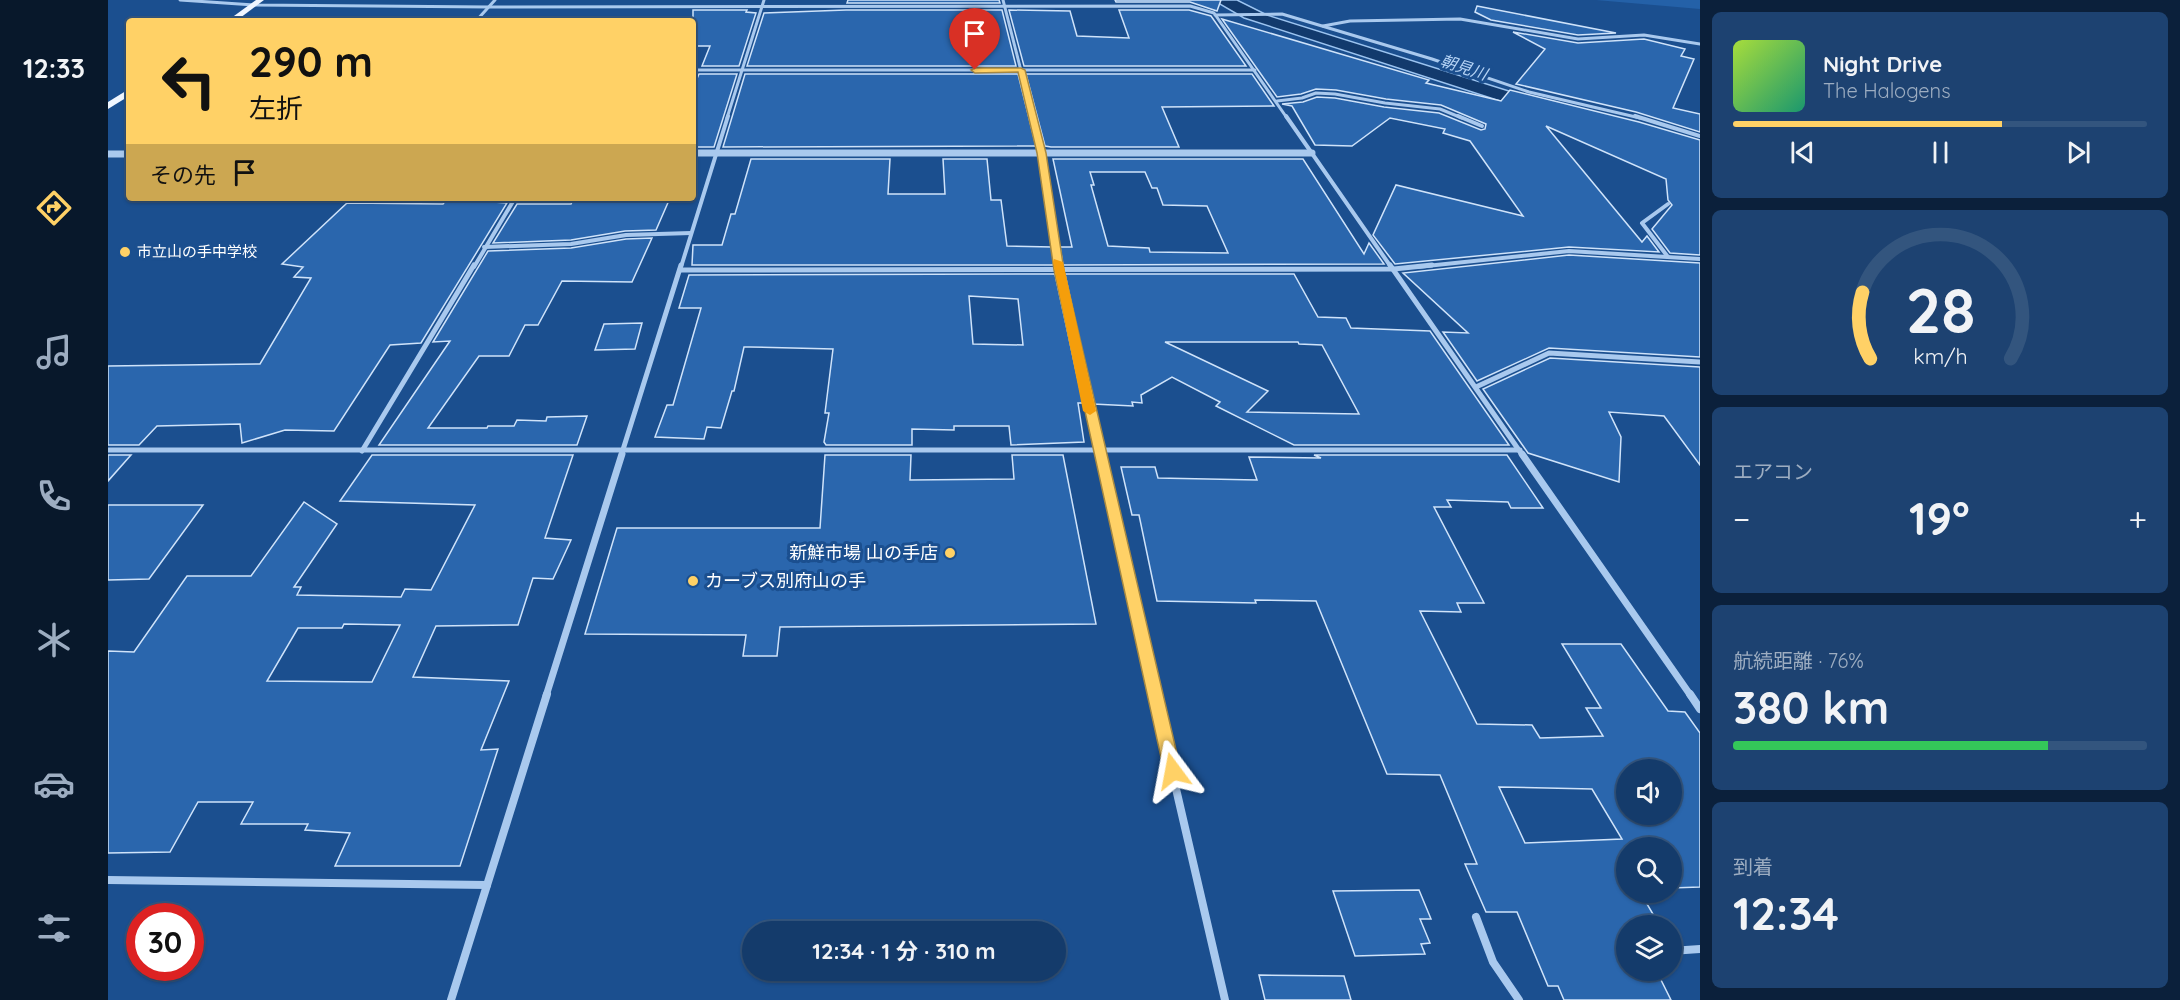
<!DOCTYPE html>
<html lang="ja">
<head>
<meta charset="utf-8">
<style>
  :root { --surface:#143b6b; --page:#1d4271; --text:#f1f3f6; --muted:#9dadc1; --line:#33557e; --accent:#ffd166 }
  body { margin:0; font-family:Quicksand,"Noto Sans JP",sans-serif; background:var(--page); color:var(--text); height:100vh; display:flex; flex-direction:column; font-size:22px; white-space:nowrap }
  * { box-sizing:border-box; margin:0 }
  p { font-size:20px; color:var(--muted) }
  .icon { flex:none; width:33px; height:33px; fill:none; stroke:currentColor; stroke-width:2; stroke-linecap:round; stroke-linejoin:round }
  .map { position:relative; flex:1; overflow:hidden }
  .drawer { display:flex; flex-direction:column; gap:12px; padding:12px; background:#0b203b; width:480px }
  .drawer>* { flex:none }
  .top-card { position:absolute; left:18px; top:18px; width:570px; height:183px; border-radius:6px; box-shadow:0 2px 4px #0004,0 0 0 2px var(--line); background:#ffd166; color:#111; overflow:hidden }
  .fabs { position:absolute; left:1508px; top:759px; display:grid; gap:12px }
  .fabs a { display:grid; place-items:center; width:66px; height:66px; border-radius:50%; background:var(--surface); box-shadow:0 2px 4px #0004,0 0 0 2px var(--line); font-size:30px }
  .speed { position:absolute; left:18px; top:903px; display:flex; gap:12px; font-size:30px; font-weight:700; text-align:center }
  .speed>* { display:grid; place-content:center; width:78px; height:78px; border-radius:50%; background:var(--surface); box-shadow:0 2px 4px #0004,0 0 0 2px var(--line); line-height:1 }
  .speed .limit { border:9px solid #d22; background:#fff; color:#111 }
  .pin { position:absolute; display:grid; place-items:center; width:51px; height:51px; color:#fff; margin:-62px -26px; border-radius:50% 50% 50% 0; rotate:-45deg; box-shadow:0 0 6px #0007 }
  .pin .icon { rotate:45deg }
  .me { position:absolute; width:66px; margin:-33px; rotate:347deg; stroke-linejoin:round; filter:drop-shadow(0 0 4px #0008) }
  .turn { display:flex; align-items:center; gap:21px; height:126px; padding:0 24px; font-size:27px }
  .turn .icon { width:78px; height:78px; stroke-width:2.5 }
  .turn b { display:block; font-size:42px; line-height:51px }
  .then { display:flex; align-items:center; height:57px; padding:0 24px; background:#0003; gap:12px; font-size:22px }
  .big { font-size:45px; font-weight:700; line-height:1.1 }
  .drawer .card { flex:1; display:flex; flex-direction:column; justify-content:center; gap:9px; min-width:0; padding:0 21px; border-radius:9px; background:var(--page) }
  .drawer .dial { align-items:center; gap:0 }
  .dial svg { height:156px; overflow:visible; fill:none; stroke:var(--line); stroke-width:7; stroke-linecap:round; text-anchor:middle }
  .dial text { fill:var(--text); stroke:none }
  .song { display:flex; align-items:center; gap:18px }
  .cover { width:72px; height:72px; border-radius:9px; background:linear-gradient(135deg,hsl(80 70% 55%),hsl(160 70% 35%)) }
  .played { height:6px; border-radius:3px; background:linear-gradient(90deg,var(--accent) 65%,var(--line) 65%) }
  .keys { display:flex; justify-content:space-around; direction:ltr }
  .heat { display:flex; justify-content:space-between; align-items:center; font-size:33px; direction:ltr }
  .charge { height:9px; border-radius:4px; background:linear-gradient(90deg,#34c759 76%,var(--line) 0) }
  .trip { position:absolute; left:634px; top:921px; width:324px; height:60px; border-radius:30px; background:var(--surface); box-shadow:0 2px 4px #0004,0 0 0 2px var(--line); font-weight:700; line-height:60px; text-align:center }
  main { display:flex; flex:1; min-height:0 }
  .menu { display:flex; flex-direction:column; width:108px; justify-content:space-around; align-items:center; background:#08182b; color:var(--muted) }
  .menu .icon { width:42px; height:42px }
  .menu .on { color:var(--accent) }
  .menu b { font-size:27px; color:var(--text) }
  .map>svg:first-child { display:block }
  .green { fill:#2461a8 }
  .water { fill:#123a6d; stroke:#9cc4f0; stroke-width:1.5 }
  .building { fill:#2a66ad; stroke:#cfe3fa; stroke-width:1.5; fill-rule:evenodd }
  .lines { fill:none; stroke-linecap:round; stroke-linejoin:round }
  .minor-far4 { stroke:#a9c9ee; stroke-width:3 }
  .minor-far3 { stroke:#a9c9ee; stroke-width:4 }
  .minor-far2 { stroke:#a9c9ee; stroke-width:5 }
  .minor-far1 { stroke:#a9c9ee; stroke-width:7 }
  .minor { stroke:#a9c9ee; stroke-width:8 }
  .tertiary { stroke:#a9c9ee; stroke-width:7 }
  .primary { fill:#f0f6ff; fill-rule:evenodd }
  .route { fill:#ffd166; stroke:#a68842; stroke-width:1.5 }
  .slow { fill:#f59e0b }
  .poi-dot { fill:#ffd166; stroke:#1b4f8f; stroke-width:2 }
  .labels { text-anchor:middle; stroke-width:6; stroke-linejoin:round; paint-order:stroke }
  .far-poi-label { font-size:15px; fill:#fff; stroke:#1b4f8f; text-anchor:start }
  .far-water-label { font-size:16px; font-style:italic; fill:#b5d3f5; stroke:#1b4f8f }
  .poi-label { font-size:18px; fill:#fff; stroke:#1b4f8f; text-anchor:end }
</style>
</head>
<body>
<main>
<nav class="menu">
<b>12:33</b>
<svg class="icon on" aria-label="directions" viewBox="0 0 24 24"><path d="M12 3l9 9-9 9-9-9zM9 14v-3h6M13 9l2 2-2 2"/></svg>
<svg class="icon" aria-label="music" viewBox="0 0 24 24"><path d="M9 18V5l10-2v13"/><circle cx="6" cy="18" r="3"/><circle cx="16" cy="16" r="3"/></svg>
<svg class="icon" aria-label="phone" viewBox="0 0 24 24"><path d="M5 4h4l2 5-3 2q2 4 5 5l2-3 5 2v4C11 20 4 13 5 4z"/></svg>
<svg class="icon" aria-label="climate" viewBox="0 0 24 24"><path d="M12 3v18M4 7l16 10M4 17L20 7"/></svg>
<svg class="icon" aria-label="car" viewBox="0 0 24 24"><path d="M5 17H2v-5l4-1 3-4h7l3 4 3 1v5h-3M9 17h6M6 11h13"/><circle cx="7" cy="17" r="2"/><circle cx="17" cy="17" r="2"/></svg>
<svg class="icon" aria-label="filters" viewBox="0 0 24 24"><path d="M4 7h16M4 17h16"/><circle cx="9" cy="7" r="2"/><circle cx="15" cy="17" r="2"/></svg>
</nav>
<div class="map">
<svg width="1592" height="1000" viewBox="0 0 1592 1000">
  <rect width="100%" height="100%" fill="#1b4f8f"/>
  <path class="green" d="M1488,0h104v9z"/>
  <path class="water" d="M1105,0h24l30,15 245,77 173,45 -185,-36 -256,-83z"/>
  <g class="building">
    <path d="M740,0h151l1,3h-153z"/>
    <path d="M1007,0h106l-4,11 -27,-9h-74z"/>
    <path d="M1369,6l139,27 -38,2 -87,-15 -16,-8z"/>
    <path d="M585,10h54l-1,2 10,1 -17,53h-37l8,-20h-17z"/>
    <path d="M738,10h156l14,56h-269l17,-53z"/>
    <path d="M901,10l61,1 7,25 52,2 -10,-28h70l22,6 35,50h-222z"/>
    <path d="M1114,19l207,61 -3,3 75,18 9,-11 129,32 61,18v115l-30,-2 -18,-24 20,-24 -4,-5 -2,-21 -120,-53 96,116 5,-6 12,16 -90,-5 -174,17 -22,-29 23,-50 127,31 -53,-75 -27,-8 2,-4 -55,-11 -38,28 -37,-1 -23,-39 -10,-2 21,-2 14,-5 18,1 49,9 55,6 42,17 4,-1 1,-5 -45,-19 -55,-6 -50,-9 -20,-1 -15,5 -24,3z"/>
    <path d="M1405,32l65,11 66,-4 41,10 -4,7 13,3 -21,49 27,6v18l-64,-20 -120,-28 29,-35z"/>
    <path d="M591,74h38l-23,73h-21v-59z"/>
    <path d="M637,74h273l18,72 -313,1z"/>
    <path d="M918,74h226l22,32 -112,1 17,40h-128l-6,-1z"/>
    <path d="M643,159h139l-2,35h57l-2,-35h44l4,41h10l6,46 45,1 2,15 -1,3h-361l1,-20h29l9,-31h4z"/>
    <path d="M945,159h250l61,95 5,-11 15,21 -321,1 -3,-18h12zM982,172h55l7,16h5l6,17 44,1 21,47 -78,-1 -1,-4 -41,-2 -17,-61h3z"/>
    <path d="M466,198h96l-14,32 -31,1 -54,9 -78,3 24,-39h54z"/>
    <path d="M339,199h35l-1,2 26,2 -86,140 -31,2 -56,86 -49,-1 -43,13 -2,-19 -83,2 -18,19h-31v-79l152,-2 51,-86 -17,-1 9,-10 -21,-3 65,-61 96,1z"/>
    <path d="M544,238l-20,44 -70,-1 -24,44h-13l-16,31h-30l-51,72h59l1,-2h26l3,-6 29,1 1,-4 40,-1 -10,29h-198l71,-104 -17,1 55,-91 83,-3 55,-9z"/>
    <path d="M1461,255l131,8v94l-151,-9 -72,33 -34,-49 25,1 -65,-60z"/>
    <path d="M947,274l28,129h-5l6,39 -73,3 -2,-19h-55v4l-42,-1v16h-86l-2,-3 5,-29h-4l8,-64 -83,-2h-6l-10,44h-2l-11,37 -14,-1 -3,12 -49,-2 12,-32h6l28,-97h-22l10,-33zM861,296l49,3 5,46 -50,-1z"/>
    <path d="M957,274h229l24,43 28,1 5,10 79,3 79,114h-215l-78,-39 4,-4 -48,-25 -31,18 1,8 -10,-1 1,4 -40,-2zM1057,342h133l1,2 23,1 37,69 -112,-2 21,-21z"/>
    <path d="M534,323l-7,26 -40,1 9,-26z"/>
    <path d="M1442,358l150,9v98l-36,-49 -55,-4 12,25 -2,45 -91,-29 -45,-64z"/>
    <path d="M0,455h23l-23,26z"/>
    <path d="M264,455h201l-28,83 26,2 -18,39 -20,-1 -15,47 -82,1 -23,51 96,4 -28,69 17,-1 -38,117h-125l15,-33 -45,-3 3,-6h-67l12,-22h-55l-28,50 -62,1v-202l26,1 53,-76h64l53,-74 33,22 -43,63h7l-4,8 104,2 4,-8 26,1 44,-85 -135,-4zM236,624l56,1 -28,57 -105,-1 31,-53h44z"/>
    <path d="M717,455h86l-1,25 104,-1 -2,-24h51l33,169 -316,3 -3,29h-34l3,-21 -161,-1 32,-106h203z"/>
    <path d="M1206,455h193l36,53h-32l-3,-6 -61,-2 4,7h-17l50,96h-27l4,9 -41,-1 57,113 55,1 8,13 63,-2 -17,-28h15l-39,-64h59l47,67 17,1 15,21v154l-29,1v-40h-45v44h14l20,34h-34v44h30l15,30h-107l-6,-14h-10l-31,-74h-31l-21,-48h12l-37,-89 -53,-1 -71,-173 -61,-1 1,3 -99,-2 -18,-86h-7l-11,-48h34l3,11 99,2 -8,-23 72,1zM1518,770h45v44h-45zM1391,787l93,2 30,50 -97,4z"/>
    <path d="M0,505h95l-54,74 -41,1z"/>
    <path d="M1311,890l12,29h-11l10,24 -9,1 4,10 -70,2 -22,-65z"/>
    <path d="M1151,975l85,1 7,24h-86z"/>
  </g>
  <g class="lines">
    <g class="minor-far4">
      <path d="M72,0l74,5 235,2 701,-1 24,7 73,105"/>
      <path d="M895,0l30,118"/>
      <path d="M1107,15l67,-1 150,45 97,33 111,26"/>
      <path d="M368,21l19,-21"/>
      <path d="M1215,26l27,-5 110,-2 118,20 66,-4 56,9"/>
      <path d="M585,70h562"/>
      <path d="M1169,101l25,-3 14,-5 19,1 50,9 55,6 22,9"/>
      <path d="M619,118l37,-118"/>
    </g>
    <g class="minor-far3">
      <path d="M925,116l9,37 17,114"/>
      <path d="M1178,116l105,151"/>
      <path d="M1350,116l24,10"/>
      <path d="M1527,116l65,20"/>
      <path d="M1560,204l-26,19 26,34"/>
      <path d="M376,247l87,-3 55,-9 65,-2"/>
      <path d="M366,267l41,-69"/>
      <path d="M573,267l47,-151"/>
      <path d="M1309,267l152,-16 131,8"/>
    </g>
    <g class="minor-far2">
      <path d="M950,265l41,191"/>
      <path d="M1282,265l133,191"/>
      <path d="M572,270l714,-1 38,-4"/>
      <path d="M1368,387l73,-34 151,9"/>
      <path d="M0,450h1412"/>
      <path d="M254,451l112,-186"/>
      <path d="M513,456l60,-191"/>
    </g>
    <g class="minor-far1">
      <path d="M991,454l56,242"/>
      <path d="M1414,454l169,242"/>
      <path d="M438,696l76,-242"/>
    </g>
    <g class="minor">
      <path d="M1046,694l71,306"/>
      <path d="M1582,694l10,15"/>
      <path d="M0,880l379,5"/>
      <path d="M1368,917l17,45 26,38"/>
      <path d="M1563,951l29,-2"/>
      <path d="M343,1000l96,-306"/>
    </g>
    <g class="tertiary">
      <path d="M585,153h619"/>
      <path d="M0,154h21"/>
    </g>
    <g class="primary">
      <path d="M148,0h8l-28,21h-9z"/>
      <path d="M21,89v7l-21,13v-7z"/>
    </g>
  </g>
  <path class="route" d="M913,68l4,2 21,83 18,117 117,501 -2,6 -6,3 -7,-3 -2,-6 -110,-501 -17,-117 -19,-81 -43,1 -4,-3 4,-2z"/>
  <path class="slow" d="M946,259l9,3 33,149 -6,4 -7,-4 -30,-149z"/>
  <g class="poi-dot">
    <circle cx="17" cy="252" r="6"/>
    <circle cx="842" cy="553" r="6"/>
    <circle cx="585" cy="581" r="6"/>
  </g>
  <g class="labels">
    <g class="far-poi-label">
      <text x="29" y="257">市立山の手中学校</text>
    </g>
    <g class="far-water-label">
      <text transform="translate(1356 67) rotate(18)" y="6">朝見川</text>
    </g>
    <g class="poi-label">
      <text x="830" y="559">新鮮市場 山の手店</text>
      <text x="597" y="587" text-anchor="start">カーブス別府山の手</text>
    </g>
  </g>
</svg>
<div class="fabs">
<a><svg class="icon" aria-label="sound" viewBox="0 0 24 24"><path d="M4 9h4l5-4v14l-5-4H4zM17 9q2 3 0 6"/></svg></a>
<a><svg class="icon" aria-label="search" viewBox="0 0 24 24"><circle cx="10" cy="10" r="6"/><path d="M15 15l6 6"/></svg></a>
<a><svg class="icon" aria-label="layers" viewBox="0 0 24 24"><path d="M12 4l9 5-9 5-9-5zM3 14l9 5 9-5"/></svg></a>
</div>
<div class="speed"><div class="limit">30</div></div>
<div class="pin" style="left:867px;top:70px;background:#d93025"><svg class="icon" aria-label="arrive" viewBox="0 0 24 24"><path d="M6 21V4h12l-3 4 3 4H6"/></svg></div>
<svg class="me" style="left:1065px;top:771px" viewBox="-20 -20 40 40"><path d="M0-17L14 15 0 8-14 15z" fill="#ffd166" stroke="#fff" stroke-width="4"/></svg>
<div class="trip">12:34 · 1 分 · 310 m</div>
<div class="top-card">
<div class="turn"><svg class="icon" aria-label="left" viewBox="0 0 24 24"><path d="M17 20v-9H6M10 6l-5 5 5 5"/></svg><div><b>290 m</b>左折</div></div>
<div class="then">その先<svg class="icon" aria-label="arrive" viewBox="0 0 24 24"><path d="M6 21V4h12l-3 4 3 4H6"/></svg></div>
</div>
</div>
<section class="drawer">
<div class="card">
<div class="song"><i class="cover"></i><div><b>Night Drive</b><p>The Halogens</p></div></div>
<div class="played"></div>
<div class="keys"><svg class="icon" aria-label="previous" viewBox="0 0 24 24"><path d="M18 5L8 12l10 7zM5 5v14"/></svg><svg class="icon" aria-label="pause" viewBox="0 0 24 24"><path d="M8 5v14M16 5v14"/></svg><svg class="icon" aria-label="next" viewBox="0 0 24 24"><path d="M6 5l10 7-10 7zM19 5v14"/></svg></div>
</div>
<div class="card dial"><svg viewBox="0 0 100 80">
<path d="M14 69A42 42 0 1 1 86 69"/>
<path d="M14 69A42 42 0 0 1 10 35" stroke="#ffd166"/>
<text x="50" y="56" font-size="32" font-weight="700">28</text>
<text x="50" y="72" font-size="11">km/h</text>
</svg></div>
<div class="card"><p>エアコン</p>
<div class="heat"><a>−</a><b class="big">19°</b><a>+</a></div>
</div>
<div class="card"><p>航続距離 · 76%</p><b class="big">380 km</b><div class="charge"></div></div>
<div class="card"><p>到着</p><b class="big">12:34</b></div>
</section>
</main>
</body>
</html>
